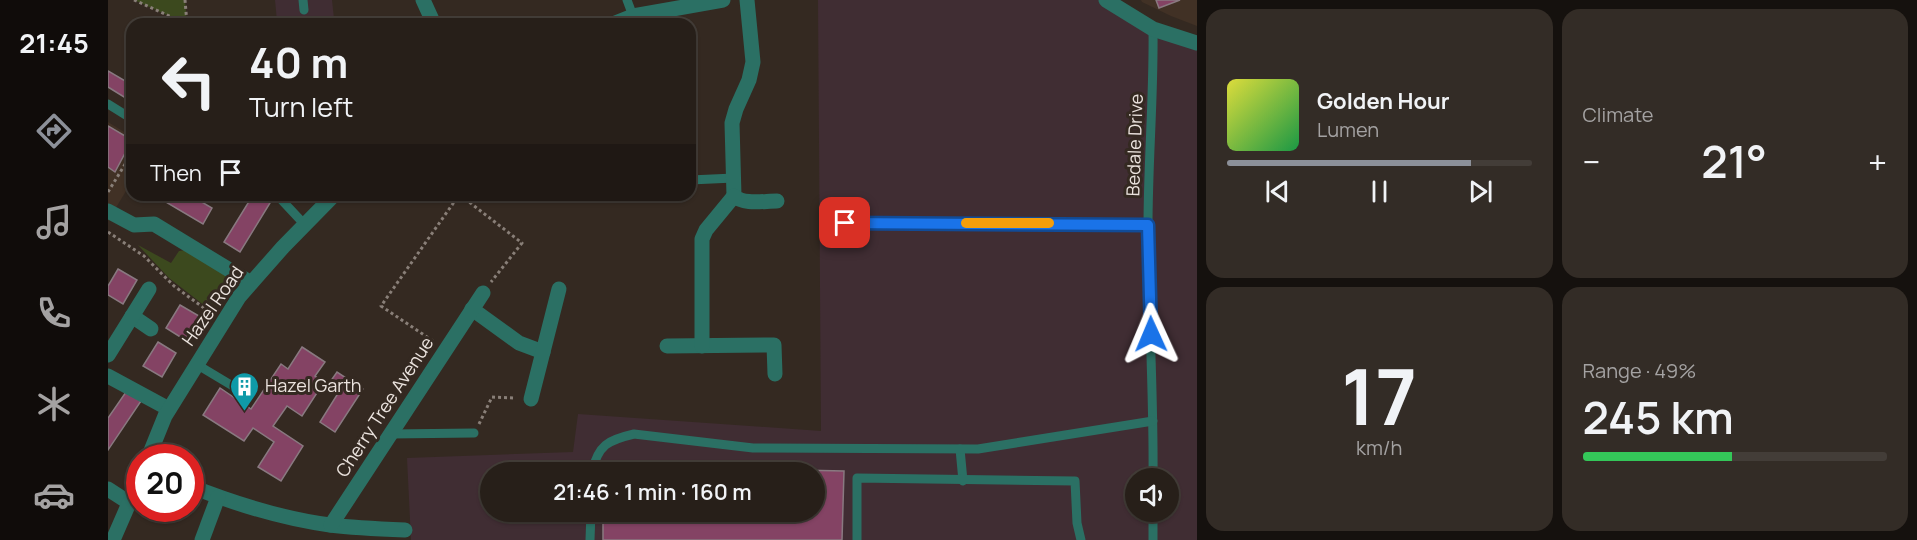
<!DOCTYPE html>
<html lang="en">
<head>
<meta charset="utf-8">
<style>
  :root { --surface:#271f19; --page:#332c26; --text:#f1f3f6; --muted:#a4a2a2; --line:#433d38; --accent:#8c9099 }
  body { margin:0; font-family:Manrope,sans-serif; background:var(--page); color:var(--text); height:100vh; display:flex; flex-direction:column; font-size:22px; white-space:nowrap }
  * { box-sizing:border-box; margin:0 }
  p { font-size:20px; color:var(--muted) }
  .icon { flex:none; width:33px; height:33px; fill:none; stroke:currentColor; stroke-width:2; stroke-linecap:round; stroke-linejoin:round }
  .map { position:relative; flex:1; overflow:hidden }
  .details { display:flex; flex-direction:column; gap:9px; padding:9px; background:#15110e; width:720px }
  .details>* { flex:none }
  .banner { position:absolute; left:18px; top:18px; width:570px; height:183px; border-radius:18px; box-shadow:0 2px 4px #0004,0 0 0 2px var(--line); background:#271f19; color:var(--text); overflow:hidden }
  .tools { position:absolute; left:1017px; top:468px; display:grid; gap:12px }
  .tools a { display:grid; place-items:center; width:54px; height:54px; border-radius:50%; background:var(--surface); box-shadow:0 2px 4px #0004,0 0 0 2px var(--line); font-size:30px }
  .speed { position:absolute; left:18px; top:444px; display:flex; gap:12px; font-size:30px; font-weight:700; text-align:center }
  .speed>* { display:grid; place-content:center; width:78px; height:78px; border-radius:50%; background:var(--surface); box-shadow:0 2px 4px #0004,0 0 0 2px var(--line); line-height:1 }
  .speed .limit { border:9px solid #d22; background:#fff; color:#111 }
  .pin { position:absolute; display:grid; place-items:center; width:51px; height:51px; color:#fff; margin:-26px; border-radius:12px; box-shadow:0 3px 9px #0006 }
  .me { position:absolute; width:66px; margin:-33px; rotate:359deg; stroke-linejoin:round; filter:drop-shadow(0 0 4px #0008) }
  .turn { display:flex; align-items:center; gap:21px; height:126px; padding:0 24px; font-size:27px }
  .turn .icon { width:78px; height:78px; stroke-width:2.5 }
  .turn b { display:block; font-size:42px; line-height:51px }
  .then { display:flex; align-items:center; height:57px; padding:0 24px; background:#0003; gap:12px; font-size:22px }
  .big { font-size:45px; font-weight:600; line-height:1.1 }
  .details .card { flex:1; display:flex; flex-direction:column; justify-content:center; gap:9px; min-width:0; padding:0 21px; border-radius:18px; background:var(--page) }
  .details .dial { align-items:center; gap:0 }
  .dial b { font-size:78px; line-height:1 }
  .song { display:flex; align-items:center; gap:18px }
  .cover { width:72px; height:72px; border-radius:9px; background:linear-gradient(135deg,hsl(60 70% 55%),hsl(140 70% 35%)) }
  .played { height:6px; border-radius:3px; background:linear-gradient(90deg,var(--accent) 80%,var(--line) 80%) }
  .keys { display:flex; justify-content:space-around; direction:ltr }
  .heat { display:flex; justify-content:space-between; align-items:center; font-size:33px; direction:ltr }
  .charge { height:9px; border-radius:4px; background:linear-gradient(90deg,#34c759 49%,var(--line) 0) }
  .details .tiles { flex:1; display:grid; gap:9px; grid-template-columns:repeat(2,1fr) }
  .trip { position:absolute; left:372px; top:462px; width:345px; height:60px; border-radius:30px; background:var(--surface); box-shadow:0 2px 4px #0004,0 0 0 2px var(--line); font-weight:600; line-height:60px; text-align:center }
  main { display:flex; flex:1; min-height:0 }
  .dock { display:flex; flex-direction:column; width:108px; justify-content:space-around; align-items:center; background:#100c0a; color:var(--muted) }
  .dock .icon { width:42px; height:42px }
  .dock .current { color:var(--accent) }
  .dock b { font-size:27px; color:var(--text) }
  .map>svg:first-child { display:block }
  .built { fill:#413125 }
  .industrial { fill:#402d33; fill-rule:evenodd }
  .green { fill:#3c491e }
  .building { fill:#844364; stroke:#897980; stroke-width:1.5 }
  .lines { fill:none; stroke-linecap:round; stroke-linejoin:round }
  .path { stroke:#897f78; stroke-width:3; stroke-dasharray:3 3; stroke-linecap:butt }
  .lane { stroke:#2b7064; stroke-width:9 }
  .street { stroke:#2b7064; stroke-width:15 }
  .route-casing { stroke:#114b97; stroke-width:15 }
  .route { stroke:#1a73e8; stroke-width:10 }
  .slow { stroke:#f59e0b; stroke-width:10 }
  .labels { text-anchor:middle; stroke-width:6; stroke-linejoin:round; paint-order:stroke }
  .street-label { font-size:18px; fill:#ebe3de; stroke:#342921 }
  .poi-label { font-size:18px; fill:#ebe3de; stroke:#342921; text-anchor:start }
</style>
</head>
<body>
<main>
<nav class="dock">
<b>21:45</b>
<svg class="icon current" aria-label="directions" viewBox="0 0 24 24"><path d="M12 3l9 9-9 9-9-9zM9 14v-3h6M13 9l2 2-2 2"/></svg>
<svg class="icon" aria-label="music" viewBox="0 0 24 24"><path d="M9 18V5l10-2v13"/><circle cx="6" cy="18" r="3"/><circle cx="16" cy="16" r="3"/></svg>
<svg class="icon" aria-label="phone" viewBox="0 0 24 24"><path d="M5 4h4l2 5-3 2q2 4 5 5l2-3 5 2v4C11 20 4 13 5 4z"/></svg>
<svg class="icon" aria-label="climate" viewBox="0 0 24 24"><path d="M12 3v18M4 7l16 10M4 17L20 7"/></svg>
<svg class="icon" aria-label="car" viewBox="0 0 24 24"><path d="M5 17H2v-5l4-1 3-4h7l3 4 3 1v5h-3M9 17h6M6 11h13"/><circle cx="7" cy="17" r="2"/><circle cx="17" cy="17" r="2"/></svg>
</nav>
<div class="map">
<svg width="1089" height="540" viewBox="0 0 1089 540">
  <rect width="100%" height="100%" fill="#342921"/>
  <g class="built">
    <path d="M1033,0h56v26l-26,-10 -29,-14z"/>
    <path d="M0,122l24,15v44l-24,40z"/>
  </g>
  <g class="industrial">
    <path d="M167,0h57l2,19 -57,2z"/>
    <path d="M710,0h288l91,43v497h-786l-4,-82 166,-6 5,-38 243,17zM382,472h324v40h-324zM1028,478h32v34h-32z"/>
  </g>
  <g class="green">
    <path d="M26,0h51l2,24z"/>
    <path d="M30,245l33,18 8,-12 7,-1 42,27 4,8 -18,28 -45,-35z"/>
  </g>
  <g class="building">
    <path d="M1048,0h24l-21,8z"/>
    <path d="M0,71l24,14v17l-24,-15z"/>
    <path d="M0,126l24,14 -17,32 -7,-5z"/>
    <path d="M46,195h36l22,13 -9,16z"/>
    <path d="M145,195h4l13,8 -30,49 -16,-10z"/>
    <path d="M10,269l19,11 -14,24 -15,-9v-9z"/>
    <path d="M72,305l19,11 -14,24 -19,-12z"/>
    <path d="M50,342l18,11 -14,24 -19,-11z"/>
    <path d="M194,347l23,15 -10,14 13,9 9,-13 26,17 -28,43 -15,-10 17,-27 -15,-10 -20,31 -15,-10 -14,20 30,20 -22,35 -23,-14 16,-25 -21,-14 -9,13 -41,-26 17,-27 31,21 30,-45 7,5z"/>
    <path d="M18,392l15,9 -33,49v-32z"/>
    <path d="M496,466l240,5 -2,69h-239v-28h211v-40h-210z"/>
  </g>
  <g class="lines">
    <g class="path">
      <path d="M26,0l53,24"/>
      <path d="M77,0l2,24"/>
      <path d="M0,192l24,-39"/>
      <path d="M352,195l62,48 -31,39"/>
      <path d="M0,232l36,24 30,30 38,28"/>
      <path d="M325,341l-52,-35 78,-111"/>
      <path d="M371,424l13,-27 23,1"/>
    </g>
    <g class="lane">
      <path d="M195,0l1,10"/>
      <path d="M519,0l6,16"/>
      <path d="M1045,29c1,66 -5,131 -5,197 0,84 6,168 5,252"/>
      <path d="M0,104l24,15"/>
      <path d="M582,180l44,-2"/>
      <path d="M169,195l28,30"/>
      <path d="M737,223l303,2"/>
      <path d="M88,364l50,30"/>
      <path d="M283,434l83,-1"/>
      <path d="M852,449l3,32"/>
      <path d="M484,472c6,-27 16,-32 42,-38l119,14 225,1 175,-28"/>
      <path d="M1045,512v28"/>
      <path d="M482,540l1,-28"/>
      <path d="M749,540v-62l218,3 2,42 4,17"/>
    </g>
    <g class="street">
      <path d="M315,0l11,24"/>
      <path d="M639,0l6,62 -4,18 -13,29 -4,14 2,73c10,9 29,5 43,5"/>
      <path d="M998,0l47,29 44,14"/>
      <path d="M505,24l20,-8 90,-16"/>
      <path d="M0,211l26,14 20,-1 97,59"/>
      <path d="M364,309l47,34 24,9"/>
      <path d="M24,316l19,13"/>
      <path d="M559,346l107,-1 1,29"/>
      <path d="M594,346v-107l4,-9 28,-34"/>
      <path d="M0,355l41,-66"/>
      <path d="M0,376l61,33"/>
      <path d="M423,399l28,-110"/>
      <path d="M40,458l17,-42 74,-119 44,-50 51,-52"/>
      <path d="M82,486c43,17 94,33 140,39 25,3 50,4 75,5"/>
      <path d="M0,489l20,13"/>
      <path d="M223,525l152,-232"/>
      <path d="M5,540l27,-62"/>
      <path d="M94,540l16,-43"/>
    </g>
  </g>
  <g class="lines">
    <defs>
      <path id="route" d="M737,223l303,2 3,109"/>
    </defs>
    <use href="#route" class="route-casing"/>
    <use href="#route" class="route"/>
    <path class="slow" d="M858,223h83"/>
  </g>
  <defs>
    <symbol id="building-pin" viewBox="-11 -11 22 30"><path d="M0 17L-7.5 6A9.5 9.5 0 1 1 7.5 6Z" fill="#0f9aa8" stroke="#342921"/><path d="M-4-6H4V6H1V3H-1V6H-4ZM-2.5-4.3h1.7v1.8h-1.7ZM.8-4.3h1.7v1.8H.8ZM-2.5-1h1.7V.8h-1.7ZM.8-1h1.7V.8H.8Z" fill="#fff"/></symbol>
  </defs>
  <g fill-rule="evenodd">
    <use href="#building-pin" x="120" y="370" width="33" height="45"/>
  </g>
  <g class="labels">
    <g class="street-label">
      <text transform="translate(1027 145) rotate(-88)" y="6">Bedale Drive</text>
      <text transform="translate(105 306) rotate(-55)" y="6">Hazel Road</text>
      <text transform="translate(277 407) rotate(-57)" y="6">Cherry Tree Avenue</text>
    </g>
    <g class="poi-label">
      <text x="157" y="392">Hazel Garth</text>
    </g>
  </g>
</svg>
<div class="tools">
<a><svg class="icon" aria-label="sound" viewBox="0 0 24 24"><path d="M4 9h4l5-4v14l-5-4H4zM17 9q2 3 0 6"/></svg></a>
</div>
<div class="speed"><div class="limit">20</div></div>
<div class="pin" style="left:737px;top:223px;background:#d93025"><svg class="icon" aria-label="arrive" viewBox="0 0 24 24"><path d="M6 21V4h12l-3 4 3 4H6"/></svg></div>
<svg class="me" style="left:1043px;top:334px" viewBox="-20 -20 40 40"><path d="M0-17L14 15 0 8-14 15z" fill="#1a73e8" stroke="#fff" stroke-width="4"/></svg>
<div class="trip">21:46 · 1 min · 160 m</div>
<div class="banner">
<div class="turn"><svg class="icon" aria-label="left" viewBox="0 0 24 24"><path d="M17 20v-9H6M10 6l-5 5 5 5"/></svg><div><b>40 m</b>Turn left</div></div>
<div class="then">Then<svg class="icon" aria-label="arrive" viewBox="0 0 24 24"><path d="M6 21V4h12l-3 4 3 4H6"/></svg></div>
</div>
</div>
<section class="details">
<div class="tiles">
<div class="card">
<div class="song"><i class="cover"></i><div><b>Golden Hour</b><p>Lumen</p></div></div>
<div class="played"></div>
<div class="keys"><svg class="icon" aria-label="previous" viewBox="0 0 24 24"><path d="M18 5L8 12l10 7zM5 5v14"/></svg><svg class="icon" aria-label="pause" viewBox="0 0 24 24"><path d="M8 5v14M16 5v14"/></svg><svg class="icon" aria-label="next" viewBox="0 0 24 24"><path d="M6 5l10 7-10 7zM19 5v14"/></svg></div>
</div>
<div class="card"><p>Climate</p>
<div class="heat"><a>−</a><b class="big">21°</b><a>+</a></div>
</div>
<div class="card dial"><b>17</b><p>km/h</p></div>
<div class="card"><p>Range · 49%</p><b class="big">245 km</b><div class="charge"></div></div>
</div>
</section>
</main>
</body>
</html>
